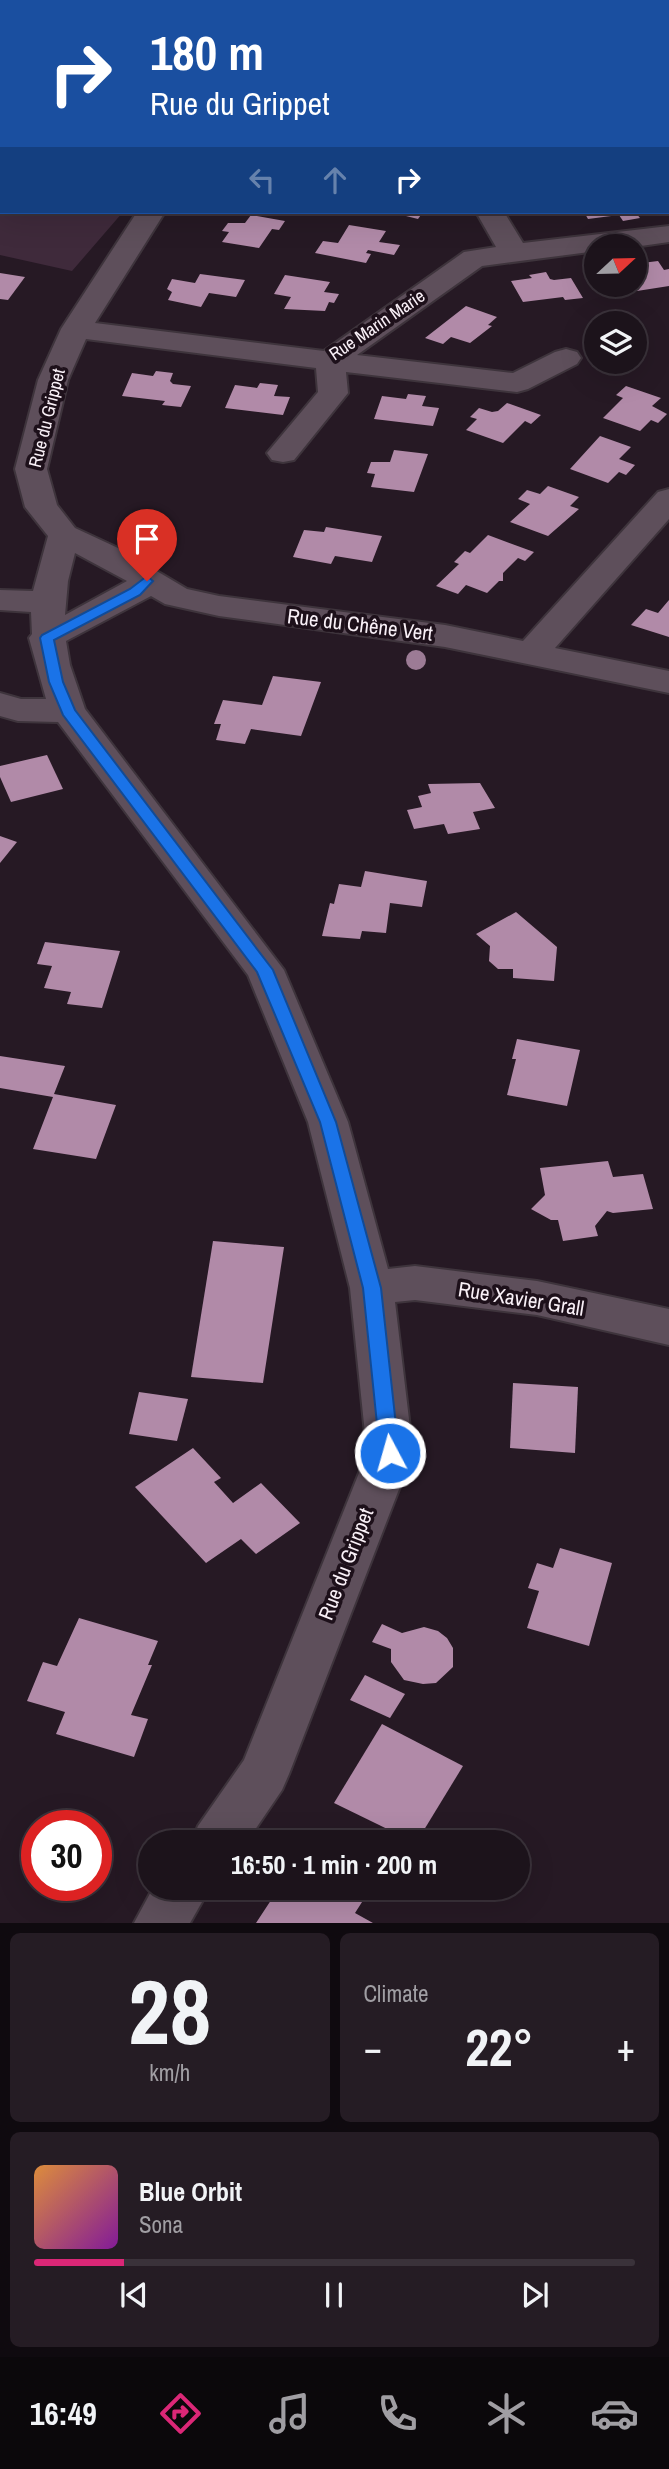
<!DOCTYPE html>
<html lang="en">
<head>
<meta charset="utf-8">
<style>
  :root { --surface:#1c131b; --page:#251c24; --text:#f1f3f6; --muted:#a09ea3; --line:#3a323a; --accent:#db2777 }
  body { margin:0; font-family:"Archivo Narrow",sans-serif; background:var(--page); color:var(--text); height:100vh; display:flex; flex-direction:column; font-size:26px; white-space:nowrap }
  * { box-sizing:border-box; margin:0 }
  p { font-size:23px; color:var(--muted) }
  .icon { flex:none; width:38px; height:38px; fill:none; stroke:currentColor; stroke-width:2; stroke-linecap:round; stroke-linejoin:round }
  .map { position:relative; height:1923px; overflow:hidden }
  .details { display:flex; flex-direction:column; gap:10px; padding:10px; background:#0f0a0f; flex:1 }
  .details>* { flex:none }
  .top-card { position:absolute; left:0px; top:0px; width:670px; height:214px; box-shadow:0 7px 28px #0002,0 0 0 2px var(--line); background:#1a4fa0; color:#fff; overflow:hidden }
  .needle { width:46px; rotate:68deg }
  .fabs { position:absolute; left:584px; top:234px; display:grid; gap:14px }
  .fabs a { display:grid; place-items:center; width:63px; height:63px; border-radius:50%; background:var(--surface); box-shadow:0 7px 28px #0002,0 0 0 2px var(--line); font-size:35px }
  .speed { position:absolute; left:21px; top:1810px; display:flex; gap:14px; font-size:35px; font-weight:700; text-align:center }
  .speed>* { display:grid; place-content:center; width:91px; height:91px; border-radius:50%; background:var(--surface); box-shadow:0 7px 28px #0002,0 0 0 2px var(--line); line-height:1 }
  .speed .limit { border:10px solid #d22; background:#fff; color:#111 }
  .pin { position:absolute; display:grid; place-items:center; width:60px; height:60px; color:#fff; margin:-72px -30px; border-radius:50% 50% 50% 0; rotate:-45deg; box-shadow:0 0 7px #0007 }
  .pin .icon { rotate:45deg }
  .me { position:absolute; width:77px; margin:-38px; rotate:354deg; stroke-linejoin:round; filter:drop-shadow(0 0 5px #0008) }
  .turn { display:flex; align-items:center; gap:24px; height:147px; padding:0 35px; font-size:32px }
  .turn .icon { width:91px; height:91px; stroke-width:2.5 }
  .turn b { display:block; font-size:49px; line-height:60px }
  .lanes { display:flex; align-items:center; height:66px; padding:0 35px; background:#0003; justify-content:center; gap:35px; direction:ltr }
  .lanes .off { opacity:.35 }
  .big { font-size:52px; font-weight:700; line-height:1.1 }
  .details .card { flex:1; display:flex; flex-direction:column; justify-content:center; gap:10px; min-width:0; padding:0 24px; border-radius:10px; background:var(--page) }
  .details .dial { align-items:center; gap:0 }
  .dial b { font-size:91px; line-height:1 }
  .song { display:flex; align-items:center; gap:21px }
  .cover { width:84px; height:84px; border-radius:10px; background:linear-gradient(135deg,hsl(30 70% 55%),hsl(290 70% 35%)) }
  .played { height:7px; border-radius:4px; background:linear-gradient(90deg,var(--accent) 15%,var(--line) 15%) }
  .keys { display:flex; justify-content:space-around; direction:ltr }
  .heat { display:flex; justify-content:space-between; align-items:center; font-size:38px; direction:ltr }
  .details .tiles { flex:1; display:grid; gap:10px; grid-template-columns:1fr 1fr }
  .card:last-child { grid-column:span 2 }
  .trip { position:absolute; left:138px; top:1830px; width:392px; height:70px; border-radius:35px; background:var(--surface); box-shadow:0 7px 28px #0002,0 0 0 2px var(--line); font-weight:700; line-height:70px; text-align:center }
  .dock { display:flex; height:112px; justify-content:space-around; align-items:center; background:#0b080b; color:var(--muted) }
  .dock .icon { width:49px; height:49px }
  .dock .current { color:var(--accent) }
  .dock b { font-size:32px; color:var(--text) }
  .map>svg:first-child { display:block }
  .green { fill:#3f2a3b }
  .building { fill:#b18aa8 }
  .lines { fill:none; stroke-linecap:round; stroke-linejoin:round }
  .minor-casing { stroke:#3e343c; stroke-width:4 }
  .minor { fill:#5e4f5b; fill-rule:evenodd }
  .tree { fill:#9c7b95 }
  .route { fill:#1a73e8; stroke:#114b97; stroke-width:2 }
  .labels { text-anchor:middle; stroke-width:7; stroke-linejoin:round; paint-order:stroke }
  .far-street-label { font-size:18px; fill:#f9f0f7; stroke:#1d101a }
  .street-label { font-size:21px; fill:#f9f0f7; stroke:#1d101a }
</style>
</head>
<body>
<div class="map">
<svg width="669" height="1923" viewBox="0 0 669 1923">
  <rect width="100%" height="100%" fill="#261924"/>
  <path class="green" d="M0,100l2,112h121l-51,59 -72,-16z"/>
  <g class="building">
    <path d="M390,212h33l-5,7z"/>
    <path d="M584,212h51l5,6 -17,3 -4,-6 -31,4z"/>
    <path d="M251,215l34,6 -6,9 -7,-1 -13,19 -37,-6 7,-10 -7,-1 6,-8h17z"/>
    <path d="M349,225l37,6 -7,11 21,3 -6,10 -26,-5 -2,3 5,1 -5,9 -51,-10 8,-12 15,2z"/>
    <path d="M658,261l6,9 5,-1v17l-32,5 -4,-6h2v-16l10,-1 -3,-5z"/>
    <path d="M546,272l4,7 4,1 17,-2 12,20 -18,2 -2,-3 -40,5 -12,-21 21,-3 -3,-3z"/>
    <path d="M0,273l25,4 -17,23 -8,-1z"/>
    <path d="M200,274l45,6 -9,17 -27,-4 -8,14 -33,-7 4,-8 -5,-3 5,-10 23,4z"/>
    <path d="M285,275l45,7 -6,10 15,2 -5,9 -5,-1 -4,9 -41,-2 7,-12 -17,-3z"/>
    <path d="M466,306l31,11 -9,8 4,1 -22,17 -19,-6 -8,7 -18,-6z"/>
    <path d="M156,371l17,2 -3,8 3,3 18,2 -10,21 -19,-2 3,-4 -43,-5 10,-23 21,3z"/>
    <path d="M260,383l18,2 -4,11 16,1 -7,18 -58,-7 10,-23 22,3z"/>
    <path d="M626,386l35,12 -9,8 15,8 -9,9 -7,-3 -11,11 -37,-13 20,-20 -7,-3z"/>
    <path d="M408,394l18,2 -4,10 17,2 -6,18 -59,-7 8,-23 24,3z"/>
    <path d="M507,403l34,12 -10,9 -6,-3 -22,22 -37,-13 11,-11 -7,-2 9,-9 13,4 6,-1z"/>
    <path d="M600,436l31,11 -12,12 16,6 -9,10 -7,-3 -11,11 -38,-14z"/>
    <path d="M394,450l34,4 -14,38 -43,-5 4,-13 -8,-1 4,-11h19z"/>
    <path d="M548,486l31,11 -9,9 9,3 -31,27 -38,-14 20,-18 -12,-5 9,-9 13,4z"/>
    <path d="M326,527l56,9 -10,26 -37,-6 -4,8 -38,-7 11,-27 20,2z"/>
    <path d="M488,535l46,17 -9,9 -7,-3 -15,15v8h-4l-12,12 -21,-8 -8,9 -22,-8 23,-22 -5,-2 11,-11 5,2z"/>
    <path d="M669,600v37l-38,-12 15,-16 12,4z"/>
    <path d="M273,676l48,6 -20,54 -50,-7 -6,15 -29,-4 5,-16h-7l9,-24 39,5z"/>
    <path d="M47,755l16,34 -52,13 -11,-25v-11z"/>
    <path d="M480,783l15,25 -22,4 7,17 -32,5 -4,-10 -30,5 -7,-19 15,-3 -4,-11 13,-3 -3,-9z"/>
    <path d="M0,836l17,6 -17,21z"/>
    <path d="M365,871l62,10 -5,26 -32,-4 -4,30 -24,-2 -2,8 -38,-3 8,-33 4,1 5,-20 22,3z"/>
    <path d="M516,912l41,35 -3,34 -41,-3v-9h-15l-9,-8 1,-15 -14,-12z"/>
    <path d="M45,942l75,9 -18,57 -35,-4 4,-12 -27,-4 8,-22 -15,-2z"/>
    <path d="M517,1039l63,11 -13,56 -60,-11 9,-36h-4z"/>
    <path d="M0,1056l65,10 -11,28 62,11 -20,54 -63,-10 20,-52 -53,-9z"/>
    <path d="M608,1161l5,16 30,-3 10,35 -40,4 -6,-2 -12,15 3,10 -35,5 -5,-21h-7l-20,-11 14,-14 -5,-27z"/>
    <path d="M213,1241l71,6 -21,136 -72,-6z"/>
    <path d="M513,1383l65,4 -3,66 -65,-5z"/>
    <path d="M139,1392l49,7 -11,42 -48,-7z"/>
    <path d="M193,1448l28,30 -7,4 19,21 28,-20 39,40 -44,31 -15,-15 -35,24 -71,-76z"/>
    <path d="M560,1548l52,15 -23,83 -62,-18 12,-37 -11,-3 9,-25 16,5z"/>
    <path d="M79,1618l79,23 -10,24h4l-21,50 17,4 -14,38 -78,-23 9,-22 -38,-11 16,-39 14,4z"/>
    <path d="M382,1624l20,9 22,-6 14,4 9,7 6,10v19l-17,16 -13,1 -19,-4 -13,-18v-13l-19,-7z"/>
    <path d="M365,1675l40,19 -15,24 -40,-18z"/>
    <path d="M382,1724l81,42 -47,77 -82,-40z"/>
    <path d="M279,1888h92l-16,25 18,10h-117z"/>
  </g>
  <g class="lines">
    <defs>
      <g id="minor">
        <path d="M301,0h28l1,2h-28z"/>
        <path d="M362,0h26l-27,2z"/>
        <path d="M137,212h28l-70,111 229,28 140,-99 32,-5 -20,-35h28l19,31 146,-17v16l-35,5h-37v4l-115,15 -125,89 156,18 42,-21 11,-3 11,3 4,6 -4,6 -49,25 -11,3 -171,-20 2,21 -54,67 -11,2 -11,-2 -5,-7 51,-61 -2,-24 -230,-29 -18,41 -21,89 10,36 18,23 43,20 69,41 32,7 226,29 78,16 135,-149 11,-3v30l-114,129 114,23v22l-224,-46 -226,-31 -54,-12 -14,-8 -85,45 4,24 15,44 199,261 64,152 40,147 27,-3 122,15 132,28v36l-132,-30 -122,-15 -20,2 18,151 -124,321 -7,16 -36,53h-55l7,-17 46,-66 123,-307 -17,-165 -42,-166 -60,-147 -190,-253 -40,-1 -18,-5v-23l21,6h25l-17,-61 3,-4 -1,-22 -31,-2v-20l33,1 15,-55 -23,-29 -10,-38 23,-89 23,-51zM75,553l52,28 -62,34 3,-34z"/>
        <path d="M153,1888h57l-20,35h-56z"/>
      </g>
    </defs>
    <use href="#minor" class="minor-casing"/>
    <use href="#minor" class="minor"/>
  </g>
  <circle class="tree" cx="416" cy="660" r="10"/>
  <path class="route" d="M147,576l6,5 -13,14 -86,45 9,42 12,28 198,260 63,152 45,166 18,165 -3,6 -6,2 -7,-2 -3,-6 -17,-165 -43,-166 -63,-150 -194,-257 -14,-33 -9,-44 2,-3 88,-46z"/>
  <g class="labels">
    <g class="far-street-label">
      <text transform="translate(377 325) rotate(-34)" y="6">Rue Marin Marie</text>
      <text transform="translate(47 418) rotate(-76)" y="6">Rue du Grippet</text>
    </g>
    <g class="street-label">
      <text transform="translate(360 625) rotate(7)" y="7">Rue du Chêne Vert</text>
      <text transform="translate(521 1299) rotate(9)" y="7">Rue Xavier Grall</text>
      <text transform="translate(346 1564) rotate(-69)" y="7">Rue du Grippet</text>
    </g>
  </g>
</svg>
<div class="fabs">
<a><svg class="needle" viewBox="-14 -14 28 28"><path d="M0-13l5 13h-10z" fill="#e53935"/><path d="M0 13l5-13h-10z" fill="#a09ea3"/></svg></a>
<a><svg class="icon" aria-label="layers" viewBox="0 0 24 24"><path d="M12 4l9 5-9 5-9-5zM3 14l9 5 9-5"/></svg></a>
</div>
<div class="speed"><div class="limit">30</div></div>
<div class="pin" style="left:147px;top:581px;background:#d93025"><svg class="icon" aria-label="arrive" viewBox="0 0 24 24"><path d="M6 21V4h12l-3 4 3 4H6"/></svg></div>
<svg class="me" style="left:390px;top:1453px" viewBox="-20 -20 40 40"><circle r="17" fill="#1a73e8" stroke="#fff" stroke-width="3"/><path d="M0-11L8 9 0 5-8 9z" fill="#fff"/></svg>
<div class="trip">16:50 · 1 min · 200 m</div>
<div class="top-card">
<div class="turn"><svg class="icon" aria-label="right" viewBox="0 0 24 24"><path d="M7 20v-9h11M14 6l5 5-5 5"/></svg><div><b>180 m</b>Rue du Grippet</div></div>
<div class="lanes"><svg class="icon off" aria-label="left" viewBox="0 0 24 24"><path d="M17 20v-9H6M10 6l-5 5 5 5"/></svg><svg class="icon off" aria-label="ahead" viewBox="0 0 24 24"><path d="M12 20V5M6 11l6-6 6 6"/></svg><svg class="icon" aria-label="right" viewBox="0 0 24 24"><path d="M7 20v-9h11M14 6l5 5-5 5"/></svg></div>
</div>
</div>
<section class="details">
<div class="tiles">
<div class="card dial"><b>28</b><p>km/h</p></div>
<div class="card"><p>Climate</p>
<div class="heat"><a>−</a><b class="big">22°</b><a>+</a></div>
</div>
<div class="card">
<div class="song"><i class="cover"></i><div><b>Blue Orbit</b><p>Sona</p></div></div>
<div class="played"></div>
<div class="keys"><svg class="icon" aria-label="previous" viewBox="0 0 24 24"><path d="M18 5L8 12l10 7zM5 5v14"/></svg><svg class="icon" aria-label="pause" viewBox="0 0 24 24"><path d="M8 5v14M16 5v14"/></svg><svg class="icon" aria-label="next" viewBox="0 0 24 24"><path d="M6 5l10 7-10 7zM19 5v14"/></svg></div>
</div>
</div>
</section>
<nav class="dock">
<b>16:49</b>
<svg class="icon current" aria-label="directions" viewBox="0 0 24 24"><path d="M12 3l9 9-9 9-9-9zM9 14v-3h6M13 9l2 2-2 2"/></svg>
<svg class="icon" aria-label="music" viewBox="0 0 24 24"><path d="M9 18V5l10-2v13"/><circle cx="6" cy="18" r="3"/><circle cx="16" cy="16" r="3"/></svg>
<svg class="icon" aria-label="phone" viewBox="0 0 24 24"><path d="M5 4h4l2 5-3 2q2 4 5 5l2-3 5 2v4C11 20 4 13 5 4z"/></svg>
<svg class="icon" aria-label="climate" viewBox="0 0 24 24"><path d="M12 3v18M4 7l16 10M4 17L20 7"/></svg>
<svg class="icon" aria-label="car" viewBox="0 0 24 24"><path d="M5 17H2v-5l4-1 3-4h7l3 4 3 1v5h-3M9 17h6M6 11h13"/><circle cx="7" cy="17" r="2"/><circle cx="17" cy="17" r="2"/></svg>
</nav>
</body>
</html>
